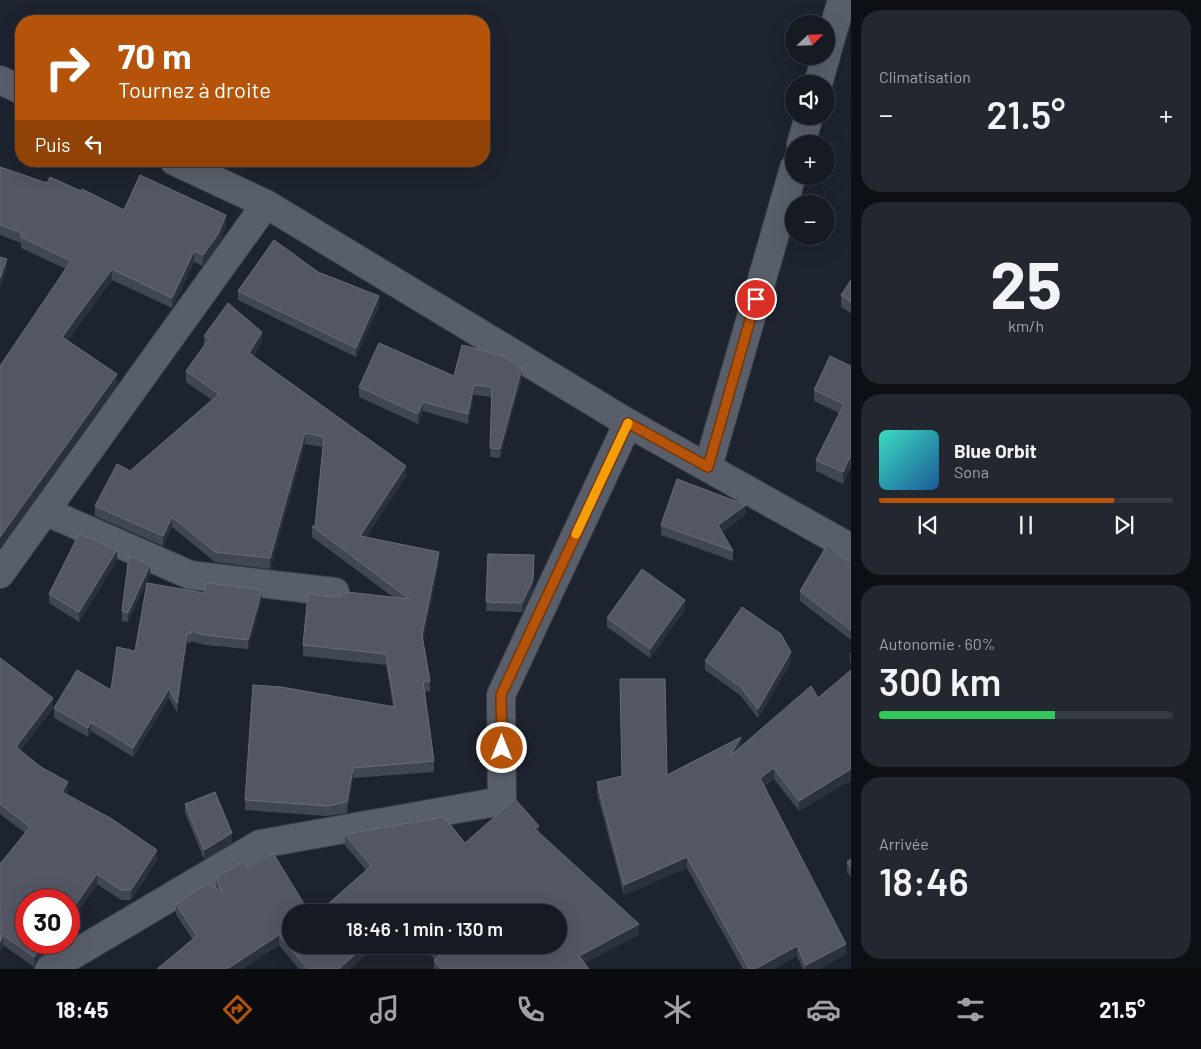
<!DOCTYPE html>
<html lang="fr">
<head>
<meta charset="utf-8">
<style>
  :root { --surface:#161b23; --page:#232830; --text:#f1f3f6; --muted:#9ea1a6; --line:#353941; --accent:#b45309 }
  body { margin:0; font-family:Barlow,sans-serif; background:var(--page); color:var(--text); height:100vh; display:flex; flex-direction:column; font-size:19px; white-space:nowrap }
  * { box-sizing:border-box; margin:0 }
  p { font-size:16px; color:var(--muted) }
  .icon { flex:none; width:28px; height:28px; fill:none; stroke:currentColor; stroke-width:2; stroke-linecap:round; stroke-linejoin:round }
  .map { position:relative; flex:1; overflow:hidden }
  .details { display:flex; flex-direction:column; gap:10px; padding:10px; background:#0c0f13; width:350px }
  .details>* { flex:none }
  .hud { position:absolute; left:15px; top:15px; width:475px; height:152px; border-radius:20px; box-shadow:0 5px 20px #0002,0 0 0 1px var(--line); background:#b45309; color:#fff; overflow:hidden }
  .needle { width:32px; rotate:67deg }
  .tools { position:absolute; left:785px; top:15px; display:grid; gap:10px }
  .tools a { display:grid; place-items:center; width:50px; height:50px; border-radius:50%; background:var(--surface); box-shadow:0 5px 20px #0002,0 0 0 1px var(--line); font-size:25px }
  .speed { position:absolute; left:15px; top:889px; display:flex; gap:10px; font-size:25px; font-weight:700; text-align:center }
  .speed>* { display:grid; place-content:center; width:65px; height:65px; border-radius:50%; background:var(--surface); box-shadow:0 5px 20px #0002,0 0 0 1px var(--line); line-height:1 }
  .speed .limit { border:8px solid #d22; background:#fff; color:#111 }
  .pin { position:absolute; display:grid; place-items:center; width:42px; height:42px; color:#fff; margin:-21px; border:2px solid #fff; border-radius:50%; box-shadow:0 1px 5px #0007 }
  .me { position:absolute; width:55px; margin:-28px; rotate:0deg; stroke-linejoin:round; filter:drop-shadow(0 0 4px #0008) }
  .turn { display:flex; align-items:center; gap:18px; height:105px; padding:0 20px; font-size:22px }
  .turn .icon { width:65px; height:65px; stroke-width:2.5 }
  .turn b { display:block; font-size:35px; line-height:42px }
  .then { display:flex; align-items:center; height:48px; padding:0 20px; background:#0003; gap:10px; font-size:19px }
  .big { font-size:38px; font-weight:600; line-height:1.1 }
  .details .card { flex:1; display:flex; flex-direction:column; justify-content:center; gap:8px; min-width:0; padding:0 18px; border-radius:20px; background:var(--page) }
  .details .dial { align-items:center; gap:0 }
  .dial b { font-size:65px; line-height:1 }
  .song { display:flex; align-items:center; gap:15px }
  .cover { width:60px; height:60px; border-radius:8px; background:linear-gradient(135deg,hsl(170 70% 55%),hsl(210 70% 35%)) }
  .played { height:5px; border-radius:2px; background:linear-gradient(90deg,var(--accent) 80%,var(--line) 80%) }
  .keys { display:flex; justify-content:space-around; direction:ltr }
  .heat { display:flex; justify-content:space-between; align-items:center; font-size:28px; direction:ltr }
  .charge { height:8px; border-radius:4px; background:linear-gradient(90deg,#34c759 60%,var(--line) 0) }
  .trip { position:absolute; left:282px; top:904px; width:285px; height:50px; border-radius:25px; background:var(--surface); box-shadow:0 5px 20px #0002,0 0 0 1px var(--line); font-weight:600; line-height:50px; text-align:center }
  .dock { display:flex; height:80px; justify-content:space-around; align-items:center; background:#090b0e; color:var(--muted) }
  .dock .icon { width:35px; height:35px }
  .dock .current { color:var(--accent) }
  .dock b { font-size:22px; color:var(--text) }
  main { display:flex; flex:1; min-height:0 }
  .map>svg:first-child { display:block }
  .lines { fill:none; stroke-linecap:round; stroke-linejoin:round }
  .minor-casing { stroke:#3b4049; stroke-width:30 }
  .minor { stroke:#585f6b; stroke-width:28 }
  .wall { fill:#414752 }
  .shaded-wall { fill:#2c323d }
  .building { fill:#525763; stroke:#686d78 }
  .route-casing { stroke:#753606; stroke-width:12 }
  .route { stroke:#b45309; stroke-width:9 }
  .slow { stroke:#f59e0b; stroke-width:9 }
</style>
</head>
<body>
<main>
<div class="map">
<svg width="851" height="969" viewBox="0 0 851 969">
  <rect width="100%" height="100%" fill="#1e242f"/>
  <g class="lines">
    <defs>
      <g id="minor">
        <path d="M826,55l16,-55"/>
        <path d="M0,80l21,10"/>
        <path d="M818,84l8,-28"/>
        <path d="M801,144l8,-28"/>
        <path d="M174,161l92,43 362,219 223,125"/>
        <path d="M708,467l86,-299"/>
        <path d="M47,512l143,63 145,17"/>
        <path d="M0,574l266,-370"/>
        <path d="M49,969l211,-125 242,-43 -1,-106 127,-272"/>
      </g>
    </defs>
    <use href="#minor" class="minor-casing"/>
    <use href="#minor" class="minor"/>
  </g>
  <g class="wall">
    <path d="M0,167l124,43 102,16 -8,19 -15,21 -9,-4 -22,46 -60,-28 -45,61 50,43 -117,163 66,-278 -45,-21v-5l-21,-8z"/>
    <path d="M318,272l61,34 -23,51 -118,-57v-9z"/>
    <path d="M851,280v33l-10,-6v-12z"/>
    <path d="M204,336l58,6 -9,14 153,120 -40,61 73,26 -16,78 7,40v10l-5,1 9,69v11l-81,6 -6,35 -20,3 -82,-6v-10l148,-94 -7,-41 -83,-9v-11l31,-48h59l-81,-60v-11l3,1 8,-80 -18,-3 -35,125 -55,-7 -43,-35 -9,19 -68,-30v-10l35,-35 82,-71 -26,-18v-11l18,-26z"/>
    <path d="M851,366v103l-1,-1 -7,16 -27,-13v-11l23,-47 -25,-12v-11z"/>
    <path d="M454,376l68,1 -22,81 -10,-1 2,-60 -18,-2 -6,29 -45,-13 -5,13 -59,-27v-10z"/>
    <path d="M746,514l-24,18 11,19v10l-72,-26v-10z"/>
    <path d="M488,554l45,35 -11,23 -36,-1z"/>
    <path d="M117,560l-38,62 -30,-19v-9z"/>
    <path d="M851,563v77l-51,-39v-10z"/>
    <path d="M150,574l-22,48 -6,-1v-10z"/>
    <path d="M204,593l58,6 -14,50 -43,-4 -14,-4v2h-4l-10,69 -8,-14 -36,59 -42,-26 -3,6 -34,-19v-10l57,-18 24,-39z"/>
    <path d="M685,609l-35,49 -43,-31v-9z"/>
    <path d="M851,652v12l-1,-1v-10z"/>
    <path d="M0,658l53,50 -33,43 48,42 -2,2 91,65 -26,40h-10l-24,-16 -28,40v-24h-43l33,42v3l-18,11 -7,11 -31,-22 -3,7v-88l25,-31 -25,-19z"/>
    <path d="M705,661l86,1 -33,56 -18,-23 -35,-25z"/>
    <path d="M851,670v110l-52,31 -25,-32 -10,7 82,168 -27,15h-16l-6,-13 -23,13h-31l-56,-101 -63,27 -27,-102v-11l70,-7 74,-29 77,-48z"/>
    <path d="M185,804l47,39 -28,16 -19,-46z"/>
    <path d="M539,833l100,102 -55,28 5,6h-155v-10l-11,-14h136v-33h-240l47,-42 -21,-25v-11l120,9z"/>
    <path d="M851,859v18l-4,-5v-10z"/>
    <path d="M247,869l44,76h85l-26,24h-51l-20,-24 -37,24h-85l35,-30 -16,-25v-10l40,-16v-10z"/>
  </g>
  <g class="shaded-wall">
    <path d="M226,215v11l-8,19 -15,21v-11z"/>
    <path d="M194,251v11l-22,46v-10z"/>
    <path d="M7,259v10l-7,20v-11z"/>
    <path d="M112,269v11l-50,68v-11z"/>
    <path d="M379,296v10l-23,51v-9z"/>
    <path d="M262,332v10l-13,22v-11z"/>
    <path d="M522,368v9l-22,81v-9z"/>
    <path d="M117,374v10l-117,163v-10z"/>
    <path d="M474,385v10l-6,29v-10z"/>
    <path d="M423,402v9l-5,13v-10z"/>
    <path d="M305,433v11l-35,125v-11z"/>
    <path d="M850,457v11l-7,16v-12z"/>
    <path d="M406,466v10l-46,71v-11z"/>
    <path d="M746,505v9l-28,20v-9z"/>
    <path d="M172,517v10l-9,19v-10z"/>
    <path d="M117,550v10l-38,62v-10z"/>
    <path d="M439,552v11l-17,83v-11z"/>
    <path d="M534,564l-1,25 -11,23v-9z"/>
    <path d="M150,565v9l-22,48v-9z"/>
    <path d="M262,590v9l-14,50v-9z"/>
    <path d="M685,600v9l-35,49v-9z"/>
    <path d="M187,633v10l-10,69v-9z"/>
    <path d="M791,652v10l-33,56v-9z"/>
    <path d="M169,689v9l-36,59v-9z"/>
    <path d="M53,698v10l-37,49v-10z"/>
    <path d="M91,722v9l-3,6v-9z"/>
    <path d="M741,737v11l-11,8z"/>
    <path d="M353,768v10l-6,35v-11z"/>
    <path d="M774,768v11l-14,9v-10z"/>
    <path d="M851,769v11l-52,31v-10z"/>
    <path d="M68,782v11l-6,9v-10z"/>
    <path d="M539,826v10l-4,-7z"/>
    <path d="M232,833v10l-28,16v-9z"/>
    <path d="M157,850v10l-26,40v-10z"/>
    <path d="M687,857v11l-63,27v-10z"/>
    <path d="M97,874v10l-28,40v-10z"/>
    <path d="M639,924v11l-60,31v-10z"/>
    <path d="M3,935v10l-3,7v-10z"/>
    <path d="M279,935v10l-37,24h-15z"/>
    <path d="M46,942h13v3l-18,11 -7,11v-10l7,-11z"/>
    <path d="M846,944v10l-27,15h-13v-4z"/>
    <path d="M365,945h11l-26,24h-11z"/>
    <path d="M797,946v10l-23,13h-19z"/>
  </g>
  <g class="building">
    <path d="M0,167l47,16 3,-6 31,14 1,-2 42,21 16,-35 86,40 -8,19 -15,21 -9,-4 -22,47 -60,-29 -50,68 55,37 -117,163v-171l71,-105 -50,-24 1,-4 -22,-8z"/>
    <path d="M274,240l44,32 61,24 -23,52 -118,-57z"/>
    <path d="M0,257l7,2 -7,19z"/>
    <path d="M851,280v22l-10,-7z"/>
    <path d="M228,303l34,29 -13,21 157,113 -46,70 79,16 -17,83 8,46 -7,1 11,79 -81,7 -6,34 -20,4 -82,-6 8,-115 28,2 114,20 -9,-53 -83,-9 5,-51 26,3 7,-1 6,-4 62,7 -97,-73 3,1 9,-90 -19,-4 -35,125 -55,-6 -43,-35 -9,19 -68,-30 22,-42 13,7 89,-77 -33,-23 23,-32 -5,-3z"/>
    <path d="M379,343l75,33 8,-31 41,11 19,12 -22,81 -10,-1 2,-61 -18,-2 -6,29 -45,-12 -5,12 -59,-27z"/>
    <path d="M830,356l21,10v91h-1l-7,15 -27,-12 28,-56 -30,-14z"/>
    <path d="M677,479l69,26 -28,20 15,26 -72,-26z"/>
    <path d="M79,534l38,16 -38,62 -30,-18z"/>
    <path d="M827,545l24,18v67l-51,-39z"/>
    <path d="M488,554l46,1 -1,25 -11,23 -36,-1z"/>
    <path d="M129,556l21,9 -22,48 -6,-2z"/>
    <path d="M642,569l43,31 -35,49 -43,-31z"/>
    <path d="M147,583l57,10 3,-10 55,7 -14,50 -43,-5 -14,-4v3l-4,-1 -10,70 -8,-14 -36,59 -42,-26 -3,6 -34,-20 23,-38 34,20 6,-43 18,4z"/>
    <path d="M742,607l39,27 10,18 -33,57 -18,-23 -35,-25z"/>
    <path d="M0,658l53,40 -37,49 25,20 27,15 -6,10 50,27 45,31 -26,40h-10l-24,-16 -28,40v-14h-43v42h20l-5,4 -7,11 -31,-22 -3,7v-78l30,-37 -30,-23z"/>
    <path d="M851,670v99l-52,32 -25,-33 -14,10 86,166 -40,21 -9,-19 -42,23h-6l-62,-112 -63,28 -27,-103 25,-6 -2,-97h45l2,96 74,-38 -11,19 81,-70 7,12z"/>
    <path d="M215,792l17,41 -28,17 -19,-46z"/>
    <path d="M515,799l24,27 -4,3 104,95 -60,32 10,13h-148l-7,-9 6,-5 -9,-10h128v-33h-153l-2,-3 -4,3h-81l52,-46 -26,-32 99,-17 21,26z"/>
    <path d="M273,853l36,59h-18v33h74l-26,24h-31l-29,-34 -52,34h-70l40,-33 -21,-32 32,-21 14,9 -6,-14 28,-17 3,8z"/>
    <path d="M851,859v9l-4,-6z"/>
  </g>
  <g class="lines">
    <defs>
      <path id="route" d="M502,748l-1,-53 127,-272 80,44 48,-168"/>
    </defs>
    <use href="#route" class="route-casing"/>
    <use href="#route" class="route"/>
    <path class="slow" d="M576,534l52,-111"/>
  </g>
</svg>
<div class="tools">
<a><svg class="needle" viewBox="-14 -14 28 28"><path d="M0-13l5 13h-10z" fill="#e53935"/><path d="M0 13l5-13h-10z" fill="#9ea1a6"/></svg></a>
<a><svg class="icon" aria-label="sound" viewBox="0 0 24 24"><path d="M4 9h4l5-4v14l-5-4H4zM17 9q2 3 0 6"/></svg></a>
<a>+</a>
<a>−</a>
</div>
<div class="speed"><div class="limit">30</div></div>
<div class="pin" style="left:756px;top:299px;background:#d93025"><svg class="icon" aria-label="arrive" viewBox="0 0 24 24"><path d="M6 21V4h12l-3 4 3 4H6"/></svg></div>
<svg class="me" style="left:502px;top:748px" viewBox="-20 -20 40 40"><circle r="17" fill="#b45309" stroke="#fff" stroke-width="3"/><path d="M0-11L8 9 0 5-8 9z" fill="#fff"/></svg>
<div class="trip">18:46 · 1 min · 130 m</div>
<div class="hud">
<div class="turn"><svg class="icon" aria-label="right" viewBox="0 0 24 24"><path d="M7 20v-9h11M14 6l5 5-5 5"/></svg><div><b>70 m</b>Tournez à droite</div></div>
<div class="then">Puis<svg class="icon" aria-label="left" viewBox="0 0 24 24"><path d="M17 20v-9H6M10 6l-5 5 5 5"/></svg></div>
</div>
</div>
<section class="details">
<div class="card"><p>Climatisation</p>
<div class="heat"><a>−</a><b class="big">21.5°</b><a>+</a></div>
</div>
<div class="card dial"><b>25</b><p>km/h</p></div>
<div class="card">
<div class="song"><i class="cover"></i><div><b>Blue Orbit</b><p>Sona</p></div></div>
<div class="played"></div>
<div class="keys"><svg class="icon" aria-label="previous" viewBox="0 0 24 24"><path d="M18 5L8 12l10 7zM5 5v14"/></svg><svg class="icon" aria-label="pause" viewBox="0 0 24 24"><path d="M8 5v14M16 5v14"/></svg><svg class="icon" aria-label="next" viewBox="0 0 24 24"><path d="M6 5l10 7-10 7zM19 5v14"/></svg></div>
</div>
<div class="card"><p>Autonomie · 60%</p><b class="big">300 km</b><div class="charge"></div></div>
<div class="card"><p>Arrivée</p><b class="big">18:46</b></div>
</section>
</main>
<nav class="dock">
<b>18:45</b>
<svg class="icon current" aria-label="directions" viewBox="0 0 24 24"><path d="M12 3l9 9-9 9-9-9zM9 14v-3h6M13 9l2 2-2 2"/></svg>
<svg class="icon" aria-label="music" viewBox="0 0 24 24"><path d="M9 18V5l10-2v13"/><circle cx="6" cy="18" r="3"/><circle cx="16" cy="16" r="3"/></svg>
<svg class="icon" aria-label="phone" viewBox="0 0 24 24"><path d="M5 4h4l2 5-3 2q2 4 5 5l2-3 5 2v4C11 20 4 13 5 4z"/></svg>
<svg class="icon" aria-label="climate" viewBox="0 0 24 24"><path d="M12 3v18M4 7l16 10M4 17L20 7"/></svg>
<svg class="icon" aria-label="car" viewBox="0 0 24 24"><path d="M5 17H2v-5l4-1 3-4h7l3 4 3 1v5h-3M9 17h6M6 11h13"/><circle cx="7" cy="17" r="2"/><circle cx="17" cy="17" r="2"/></svg>
<svg class="icon" aria-label="filters" viewBox="0 0 24 24"><path d="M4 7h16M4 17h16"/><circle cx="9" cy="7" r="2"/><circle cx="15" cy="17" r="2"/></svg>
<b>21.5°</b>
</nav>
</body>
</html>
